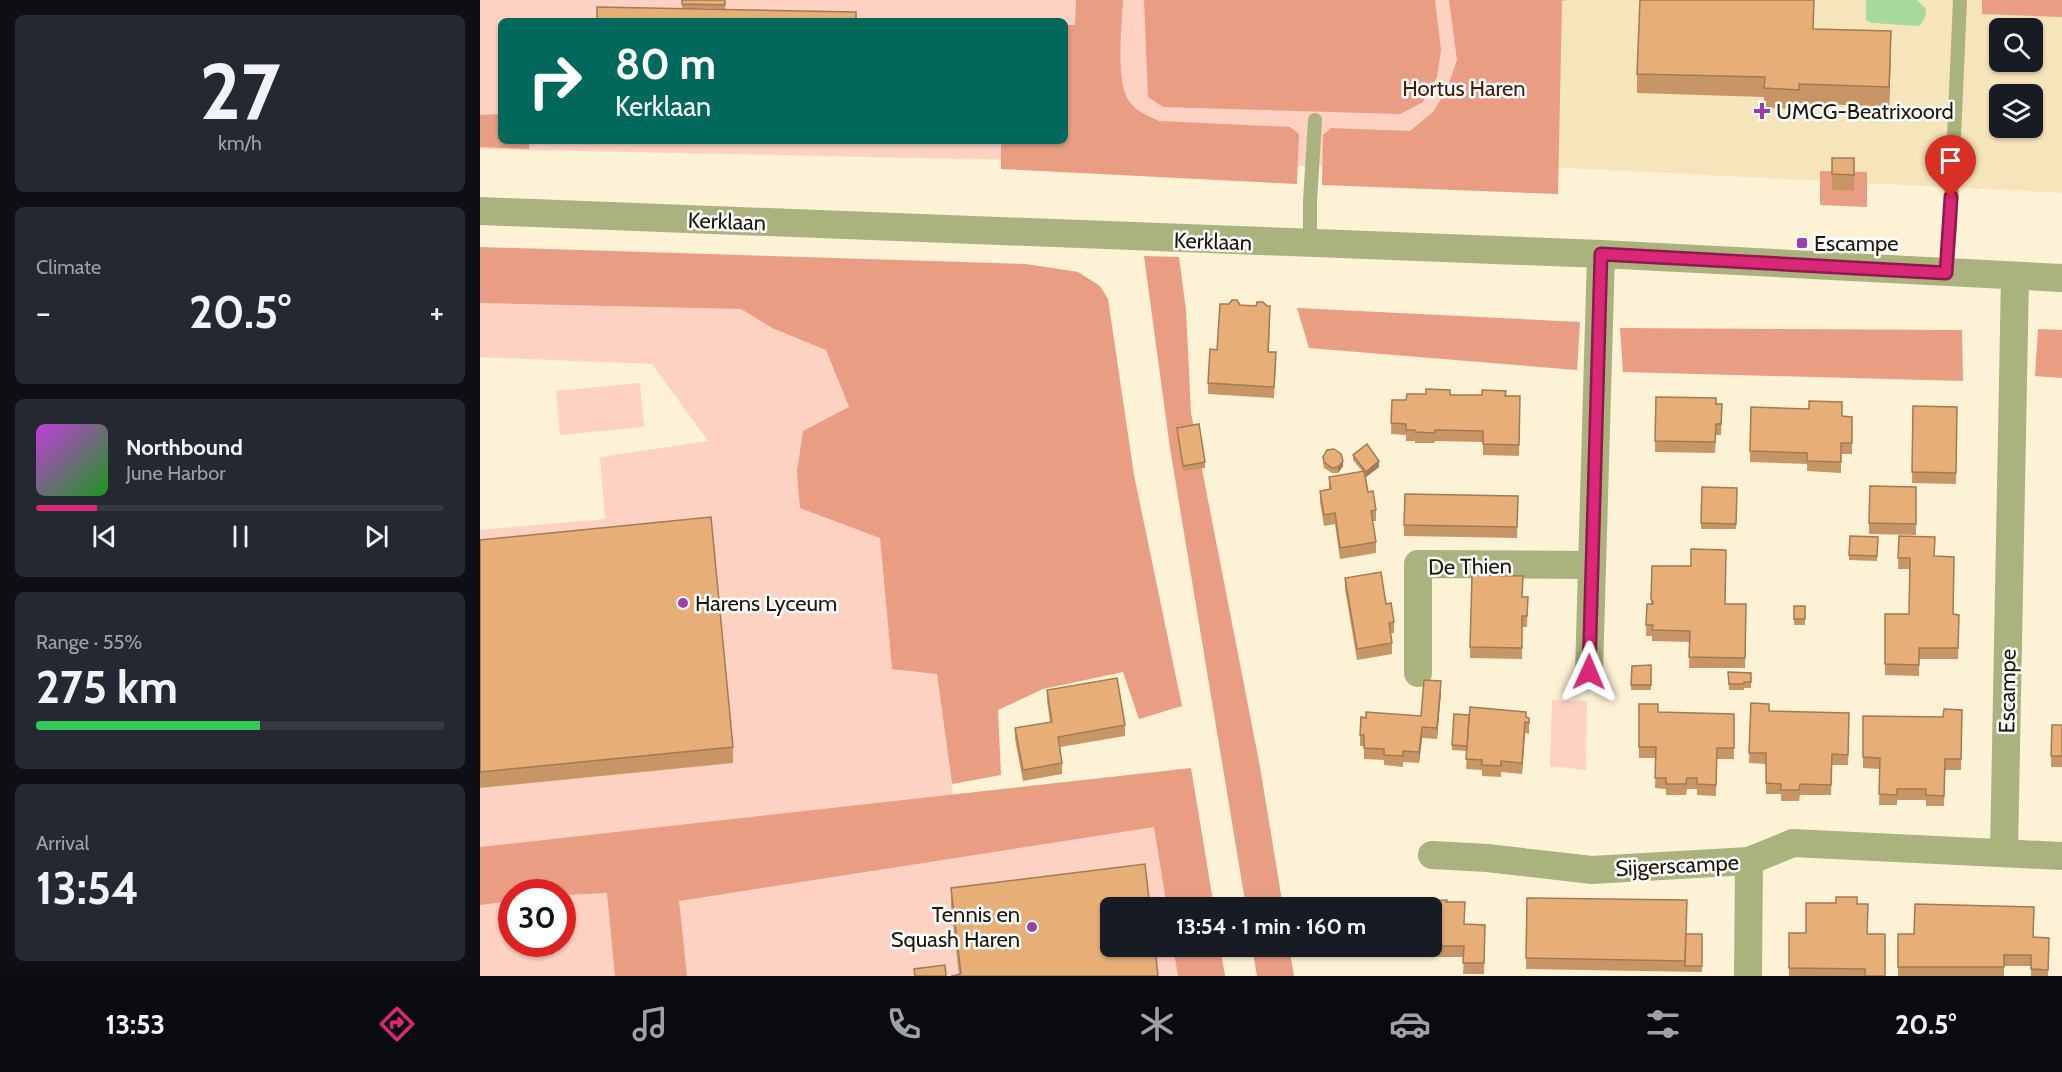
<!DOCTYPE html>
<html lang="en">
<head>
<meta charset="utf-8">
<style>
  :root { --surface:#171b24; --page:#242831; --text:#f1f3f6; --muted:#9ea1a6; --line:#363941; --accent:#db2777 }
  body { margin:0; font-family:Cabin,sans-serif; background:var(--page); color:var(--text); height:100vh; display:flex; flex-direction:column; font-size:22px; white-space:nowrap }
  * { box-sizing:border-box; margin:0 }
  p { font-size:20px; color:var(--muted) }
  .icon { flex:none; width:33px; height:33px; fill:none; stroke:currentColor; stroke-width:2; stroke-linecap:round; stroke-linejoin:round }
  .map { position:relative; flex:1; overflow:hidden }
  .drawer { display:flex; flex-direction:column; gap:15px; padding:15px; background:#0d0f14; width:480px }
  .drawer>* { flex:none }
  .guide { position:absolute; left:18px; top:18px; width:570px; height:126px; border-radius:9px; box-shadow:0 2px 4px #0004; background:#00695c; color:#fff; overflow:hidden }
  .fabs { position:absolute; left:1509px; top:18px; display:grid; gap:12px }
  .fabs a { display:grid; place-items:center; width:54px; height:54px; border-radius:9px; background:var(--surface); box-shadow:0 2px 4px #0004; font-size:30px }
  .speed { position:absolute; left:18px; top:879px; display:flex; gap:12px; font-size:30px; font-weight:700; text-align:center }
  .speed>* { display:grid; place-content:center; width:78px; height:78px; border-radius:50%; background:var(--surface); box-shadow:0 2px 4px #0004; line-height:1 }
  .speed .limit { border:9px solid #d22; background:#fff; color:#111 }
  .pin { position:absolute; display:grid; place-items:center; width:51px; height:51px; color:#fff; margin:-62px -26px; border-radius:50% 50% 50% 0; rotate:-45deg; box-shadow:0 0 6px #0007 }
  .pin .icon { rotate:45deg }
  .me { position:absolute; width:66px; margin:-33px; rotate:1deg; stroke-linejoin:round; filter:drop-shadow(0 0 4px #0008) }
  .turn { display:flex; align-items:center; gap:21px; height:126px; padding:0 18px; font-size:27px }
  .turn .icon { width:78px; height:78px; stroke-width:2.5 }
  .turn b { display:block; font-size:42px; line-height:51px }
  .big { font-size:45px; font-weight:700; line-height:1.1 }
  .drawer .tile { flex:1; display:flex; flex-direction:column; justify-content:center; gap:9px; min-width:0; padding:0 21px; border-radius:9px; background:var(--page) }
  .drawer .dial { align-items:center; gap:0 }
  .dial b { font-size:78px; line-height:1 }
  .song { display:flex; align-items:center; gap:18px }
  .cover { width:72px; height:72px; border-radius:9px; background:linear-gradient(135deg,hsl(290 70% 55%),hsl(120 70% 35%)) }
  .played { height:6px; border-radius:3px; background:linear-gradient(90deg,var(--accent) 15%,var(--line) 15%) }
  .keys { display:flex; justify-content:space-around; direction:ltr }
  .heat { display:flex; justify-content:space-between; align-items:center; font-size:33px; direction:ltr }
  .charge { height:9px; border-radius:4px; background:linear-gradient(90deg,#34c759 55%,var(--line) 0) }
  .trip { position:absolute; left:620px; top:897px; width:342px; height:60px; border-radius:9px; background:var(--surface); box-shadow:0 2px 4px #0004; font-weight:700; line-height:60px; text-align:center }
  .dock { display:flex; height:96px; justify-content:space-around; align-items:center; background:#090b0e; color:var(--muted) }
  .dock .icon { width:42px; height:42px }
  .dock .on { color:var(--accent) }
  .dock b { font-size:27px; color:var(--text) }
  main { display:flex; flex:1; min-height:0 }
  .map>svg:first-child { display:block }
  .built { fill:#f6e5bb; fill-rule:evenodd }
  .green { fill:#fed2c3; fill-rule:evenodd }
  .forest { fill:#e99d83 }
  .water { fill:#a8d99c }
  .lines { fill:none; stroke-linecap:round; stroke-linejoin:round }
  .service { stroke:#aab27d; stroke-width:14 }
  .minor { stroke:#aab27d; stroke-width:28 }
  .wall { fill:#c89666 }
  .shaded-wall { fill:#a27a53 }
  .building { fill:#e8ae77; stroke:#a27a53; stroke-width:1.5 }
  .route-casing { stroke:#8e194d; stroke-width:15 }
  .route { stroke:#db2777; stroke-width:10 }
  .poi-dot { fill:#9e3fa7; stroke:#fff; stroke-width:2 }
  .labels { text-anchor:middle; stroke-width:5; stroke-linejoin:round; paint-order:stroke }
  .park-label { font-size:22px; fill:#481908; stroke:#fff }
  .poi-label { font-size:22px; fill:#1e190c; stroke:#fff; text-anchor:start }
  .street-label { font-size:22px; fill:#1e190c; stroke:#fff }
</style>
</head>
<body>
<main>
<section class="drawer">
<div class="tile dial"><b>27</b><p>km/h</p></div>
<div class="tile"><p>Climate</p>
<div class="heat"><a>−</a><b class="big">20.5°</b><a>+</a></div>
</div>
<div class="tile">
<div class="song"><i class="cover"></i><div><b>Northbound</b><p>June Harbor</p></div></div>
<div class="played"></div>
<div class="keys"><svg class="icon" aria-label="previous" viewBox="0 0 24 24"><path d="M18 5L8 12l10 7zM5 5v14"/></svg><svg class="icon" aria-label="pause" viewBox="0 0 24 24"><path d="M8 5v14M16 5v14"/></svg><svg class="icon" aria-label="next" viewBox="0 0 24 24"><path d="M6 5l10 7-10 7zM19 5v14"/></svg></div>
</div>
<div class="tile"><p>Range · 55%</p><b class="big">275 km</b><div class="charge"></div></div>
<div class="tile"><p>Arrival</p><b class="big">13:54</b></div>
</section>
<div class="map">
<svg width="1582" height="976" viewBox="0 0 1582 976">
  <rect width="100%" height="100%" fill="#fdf2d6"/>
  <path class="built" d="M1040,0h542v193l-537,-27zM1520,28h32v34h-32zM1520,94h32v34h-32z"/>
  <g class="green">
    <path d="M0,0h1073l1,179 -245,-13 -829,-17zM21,21h564v120h-564z"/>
    <path d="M0,303l261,6 31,19 54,22 23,57 31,131 12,130 45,5 16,123 -473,51v-59l253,-26 -253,-206v-26l125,-11 -5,-62 108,-16 -56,-77 -172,-7z"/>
    <path d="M160,383l4,44 -84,8 -4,-44z"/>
    <path d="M1072,700l35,1 -1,69 -36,-4z"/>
    <path d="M699,808l14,99 -83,1v38l89,1 4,29h-723v-85zM32,892h50v52h-50z"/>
  </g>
  <g class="forest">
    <path d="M596,0h47c-1,23 -8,83 6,101 7,10 19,15 30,20l131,6 9,7 -2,50 -296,-15v-28h64v-116h10z"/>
    <path d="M664,0h291l6,50 -4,27 -14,25 -23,12 -237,-7 -15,-10z"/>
    <path d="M969,0h117l-4,1 -4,193 -236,-9 1,-50 8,-7 79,3 23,-19 14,-23 10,-29z"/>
    <path d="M1502,0h80v17l-80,-3z"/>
    <path d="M21,114v27h28v8l-49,-2v-32z"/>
    <path d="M1340,171l47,1v35l-47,-2z"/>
    <path d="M0,247l546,17 52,8 22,14 8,13 26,176 48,231 -43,13 -16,-47 -80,17 -45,21 3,65 -49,9 -15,-110 -45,-5 -12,-131 -80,-30 -3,-36 6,-41 46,-24 -23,-57 -54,-22 -31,-19 -261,-6z"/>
    <path d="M664,256l35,1 7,53 5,103 69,354 23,140h-37l-76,-459z"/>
    <path d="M817,308l283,14 -3,48 -268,-22z"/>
    <path d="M1140,328l342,2 1,51 -340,-9z"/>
    <path d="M1558,329l24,1v48l-27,-2z"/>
    <path d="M711,768l23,139h-47l-13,-80 -475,74 8,75h-72l-8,-83 -44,2 -1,-3h-50l-1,9 -31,4v-58z"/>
    <path d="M693,947h47l5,29h-47z"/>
    <path d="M772,947h37l5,29h-37z"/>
  </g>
  <path class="water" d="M1386,0h51l9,9 -1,9 -6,8 -48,-3 -5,-3z"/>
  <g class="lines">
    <g class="service">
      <path d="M830,244v-43l5,-81"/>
      <path d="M1466,273l4,-44 10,-229"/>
    </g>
    <g class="minor">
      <path d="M0,211l1121,43 461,24"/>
      <path d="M1109,672l12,-418"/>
      <path d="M938,673v-109l173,1"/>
      <path d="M1524,853l11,-577"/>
      <path d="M952,855l55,3 105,12 157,-9 44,-18 269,13"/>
      <path d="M1268,976l1,-115"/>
    </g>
  </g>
  <g class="wall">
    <path d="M202,0h43v9l-43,-1z"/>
    <path d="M1334,29l77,22 -2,56 -90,-4v6l-35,-1v-11l-127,-4v-19z"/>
    <path d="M1352,158h22v33l-22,-1z"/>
    <path d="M790,317l-1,35 7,11 -2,35 -66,-4v-11l9,-33z"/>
    <path d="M970,395l70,1 -1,60 -36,-1v-13l-48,-1 -1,2h-19v-2h-9v-6l-15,-1 1,-34h14z"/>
    <path d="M1176,397l66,7 -1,31h-5l-1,18 -60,-1z"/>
    <path d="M1433,406l44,1 -1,77 -44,-1z"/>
    <path d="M1271,407l58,2 33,7 10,1v37h-11v19l-34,-2v-7l-57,-2z"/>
    <path d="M697,428l28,34v6l-22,3 -6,-38z"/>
    <path d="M873,455l26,12 -13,10 2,15 8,18v11h-4l4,21v11l-36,6 -5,-35 -11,2 -4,-24v-11l9,-1v-13l33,-6 -9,-11z"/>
    <path d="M843,457l20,9 -5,7h-6l-8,-5 -1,-5z"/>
    <path d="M1222,487l35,1 -1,41h-35z"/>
    <path d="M1436,487v48l-47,-1v-11z"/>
    <path d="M1038,496l-1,42 -113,-2v-11z"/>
    <path d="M1370,536l28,1 -1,24 -28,-1z"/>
    <path d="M1419,536l35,21 19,57 6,1 -1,44h-39v17l-34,-1v-61h24l1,-45h-12z"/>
    <path d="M0,540l253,207v16l-253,25z"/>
    <path d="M1172,566l73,38h21l-1,64h-56l1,-26 -38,-1v-5h-6l1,-32h4z"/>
    <path d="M992,575l51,22h5l-1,30h-5v32l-52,-1z"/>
    <path d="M865,578l41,26 8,18v11h-3l1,10v11l-35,6 -12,-71z"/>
    <rect x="1314" y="606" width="11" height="19"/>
    <path d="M1171,665v25h-20l1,-24z"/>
    <path d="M1248,672l23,1v15h-7v2h-15z"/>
    <path d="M567,690l78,35v11l-65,11 2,16v11l-39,7 -8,-42v-11l35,-6 -3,-21z"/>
    <path d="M961,692l-4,47 -15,-1 -3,25 -16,-1v5l-19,-2v-5l-20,-1v-13h-4v-11l6,-17 55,-2z"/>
    <path d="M1271,703l18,8 80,2 -1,52h-16l-1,30h-31l-1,6h-18v-7h-15v-30l-17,-1z"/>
    <path d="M1159,704l19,8 76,2v45h-17l-1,37 -19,-1v-6h-10l-1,6h-20v-6l-11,-1 1,-30h-17z"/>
    <path d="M1482,710l-1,60h-16l-1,36h-18v-6h-29v5h-18l1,-36 -17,-1v-52l80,1z"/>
    <path d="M989,715l60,3v16l-4,-1 -3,41 -21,-2v5l-19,-1v-6l-16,-1 1,-18 -15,-1v-5z"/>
    <path d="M1572,725h10v42h-11z"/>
    <path d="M471,888l207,88 -199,-1 -8,-68z"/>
    <path d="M1047,898l159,36h16v38l-176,-3z"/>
    <path d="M967,902l17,22 21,1 -1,49h-21l1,-17h-56v-11h23z"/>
    <path d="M1377,904l10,30 18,42h-96v-43h17z"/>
    <path d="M1418,934l151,4 -1,38h-17v-10h-27v10h-106z"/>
  </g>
  <g class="shaded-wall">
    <path d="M1411,31v20l-2,56v-20z"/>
    <path d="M863,461v5l-5,7v-6z"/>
    <path d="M899,461v6l-13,10v-5z"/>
    <path d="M961,681v11l-4,47v-11z"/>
    <path d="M1045,722v11l-3,41v-11z"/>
    <path d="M942,727v11l-3,25v-11z"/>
  </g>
  <g class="building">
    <path d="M202,0h43v5l-43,-1z"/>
    <path d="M1160,0h174l-1,29 78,2 -2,56 -90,-3v6l-35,-2 1,-11 -128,-3z"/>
    <path d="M117,7l259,5v9h-259z"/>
    <path d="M1352,158h22v17l-22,-1z"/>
    <path d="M752,300h5l3,5 16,1 1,-4h6l4,4h3l-2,46h8l-2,35 -66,-4 2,-34 7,1 3,-46h9z"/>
    <path d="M946,389l24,1v5h32v-5l24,1 -1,5h15l-1,49 -36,-1v-13l-48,-1 -1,3 -19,-1v-2h-9v-6l-15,-1 1,-23h14l1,-6h19z"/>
    <path d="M1176,397l60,1v6h6l-1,20h-5l-1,18 -60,-1z"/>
    <path d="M1329,401l33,1v14l10,1v26h-11v19l-34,-1v-8l-57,-2 1,-44 58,2z"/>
    <path d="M1433,406l44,1 -1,66 -44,-1z"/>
    <path d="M719,424l6,38 -22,4 -6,-38z"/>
    <path d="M887,444l12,17 -13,11 -13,-17z"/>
    <path d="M854,449l7,5 2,7 -5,6 -6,1 -8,-6 -1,-5 4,-7z"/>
    <path d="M884,471l4,21 5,-1 3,19 -5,1 5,31 -36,6 -5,-35 -11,2 -4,-24 11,-2 -2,-12z"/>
    <path d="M1390,486l46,1v37l-47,-1z"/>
    <path d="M1222,487l35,1 -1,36 -35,-1z"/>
    <path d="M925,494l113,2 -1,31 -113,-2z"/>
    <path d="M231,517l22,230 -253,25v-232z"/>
    <path d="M1370,536l28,1 -1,19 -28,-1z"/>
    <path d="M1419,536l36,1 -1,19 20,1 -1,57 6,1 -1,33h-39v17l-34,-1v-50h24l1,-56h-12z"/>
    <path d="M1211,549l35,1 -1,54h21l-1,54 -56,-1 1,-26 -38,-1 1,-5h-7l1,-21h6v-2l-2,-3 1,-33h39z"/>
    <path d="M901,572l5,32 5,-1 3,19 -5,1 3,20 -35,6 -12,-71z"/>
    <path d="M992,575l51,1 -1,21h6l-1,19h-5v32l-52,-1z"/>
    <rect x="1314" y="606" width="11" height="13"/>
    <path d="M1171,665v20h-20l1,-19z"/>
    <path d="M1248,672l23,1v9h-7v2h-15z"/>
    <path d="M637,678l8,47 -67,12 4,26 -39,7 -8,-42 37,-6 -5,-32z"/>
    <path d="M944,680l17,1 -4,47 -15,-1 -3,25 -16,-1v5l-19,-1v-6l-20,-1v-13h-4l1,-18 5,1v-6l55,4z"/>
    <path d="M1271,703l18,1v7l80,2 -1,42 -16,-1 -1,31 -31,-1 -1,6h-18v-6l-15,-1v-30h-17z"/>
    <path d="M1159,704h19v8l76,2v34h-17l-1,37 -19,-1v-6h-10l-1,6h-20v-6h-11l1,-31h-17z"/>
    <path d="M990,707l56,5v5l3,1v5l-4,-1 -3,41 -21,-2v5l-19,-1v-5l-16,-1z"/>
    <path d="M1464,709l18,1 -1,49h-16l-1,37 -18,-1v-6h-29v6l-18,-1 1,-36 -17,-1v-41l80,1z"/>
    <path d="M974,714l15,1 -2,31 -15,-1z"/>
    <path d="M1572,725h10v31h-11z"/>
    <path d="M665,864l5,44h-40v38h45l3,30h-207l10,-2 -10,-86z"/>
    <path d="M1356,897h21v7h11l-1,30h18v42h-20v-7l-76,-1v-35h17v-30h30z"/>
    <path d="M1047,898l160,2 -2,61 -159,-3z"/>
    <path d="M967,900l-1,2h19l-1,22 21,1 -1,38h-21l1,-17h-33v-38h-23v-6z"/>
    <path d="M1435,904l119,3 -1,30 16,1 -1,32 -17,-1v-14h-27v12h-106v-33h16z"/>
    <path d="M1206,934h16v32h-17z"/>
    <path d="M465,965l1,11h-31l-1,-7z"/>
  </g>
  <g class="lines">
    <defs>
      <path id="route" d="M1109,672l12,-418 345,19 5,-76"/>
    </defs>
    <use href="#route" class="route-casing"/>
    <use href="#route" class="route"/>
  </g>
  <g class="poi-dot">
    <path d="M1279 102h6v6h6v6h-6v6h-6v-6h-6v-6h6z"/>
    <rect x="1316" y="237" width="12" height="12" rx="3"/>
    <circle cx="203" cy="603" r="6"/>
    <circle cx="552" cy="927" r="6"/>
  </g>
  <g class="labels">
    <g class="park-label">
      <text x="984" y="96">Hortus Haren</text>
    </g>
    <g class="poi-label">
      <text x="1296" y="119">UMCG-Beatrixoord</text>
      <text x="1334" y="251">Escampe</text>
      <text x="215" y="611">Harens Lyceum</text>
      <text x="540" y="922" text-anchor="end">Tennis en<tspan x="540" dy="25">Squash Haren</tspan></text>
    </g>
    <g class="street-label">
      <text transform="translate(247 221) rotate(2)" y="8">Kerklaan</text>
      <text transform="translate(733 241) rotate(2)" y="8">Kerklaan</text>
      <text transform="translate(990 566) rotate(-1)" y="8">De Thien</text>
      <text transform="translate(1527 691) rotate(-89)" y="8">Escampe</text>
      <text transform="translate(1197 865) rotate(-3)" y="8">Sijgerscampe</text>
    </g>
  </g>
</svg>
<div class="fabs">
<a><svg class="icon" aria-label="search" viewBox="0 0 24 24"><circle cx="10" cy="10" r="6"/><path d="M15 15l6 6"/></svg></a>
<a><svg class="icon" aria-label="layers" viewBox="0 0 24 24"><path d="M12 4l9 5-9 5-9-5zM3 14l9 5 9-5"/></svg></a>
</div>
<div class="speed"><div class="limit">30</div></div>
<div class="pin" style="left:1471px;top:197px;background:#d93025"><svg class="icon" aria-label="arrive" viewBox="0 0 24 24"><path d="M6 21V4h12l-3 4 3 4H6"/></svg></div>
<svg class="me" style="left:1109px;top:672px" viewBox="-20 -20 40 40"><path d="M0-17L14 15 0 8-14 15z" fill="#db2777" stroke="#fff" stroke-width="4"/></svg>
<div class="trip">13:54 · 1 min · 160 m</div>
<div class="guide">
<div class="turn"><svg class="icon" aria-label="right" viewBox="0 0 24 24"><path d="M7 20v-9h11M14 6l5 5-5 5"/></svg><div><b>80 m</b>Kerklaan</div></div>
</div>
</div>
</main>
<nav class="dock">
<b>13:53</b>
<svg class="icon on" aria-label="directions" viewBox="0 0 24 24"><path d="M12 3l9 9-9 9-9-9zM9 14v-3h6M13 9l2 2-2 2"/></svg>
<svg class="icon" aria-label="music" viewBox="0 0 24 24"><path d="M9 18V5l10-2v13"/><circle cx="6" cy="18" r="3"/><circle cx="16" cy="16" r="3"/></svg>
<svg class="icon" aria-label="phone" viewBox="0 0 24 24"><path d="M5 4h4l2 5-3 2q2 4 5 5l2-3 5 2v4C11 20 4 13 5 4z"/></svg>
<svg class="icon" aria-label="climate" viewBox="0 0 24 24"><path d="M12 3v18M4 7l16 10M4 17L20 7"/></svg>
<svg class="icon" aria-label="car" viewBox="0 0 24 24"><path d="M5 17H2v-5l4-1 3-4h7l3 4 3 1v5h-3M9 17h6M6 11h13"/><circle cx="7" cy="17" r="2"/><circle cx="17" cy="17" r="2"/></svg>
<svg class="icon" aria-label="filters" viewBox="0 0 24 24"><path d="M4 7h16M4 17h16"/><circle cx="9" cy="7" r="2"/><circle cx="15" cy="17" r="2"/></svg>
<b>20.5°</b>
</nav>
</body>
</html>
